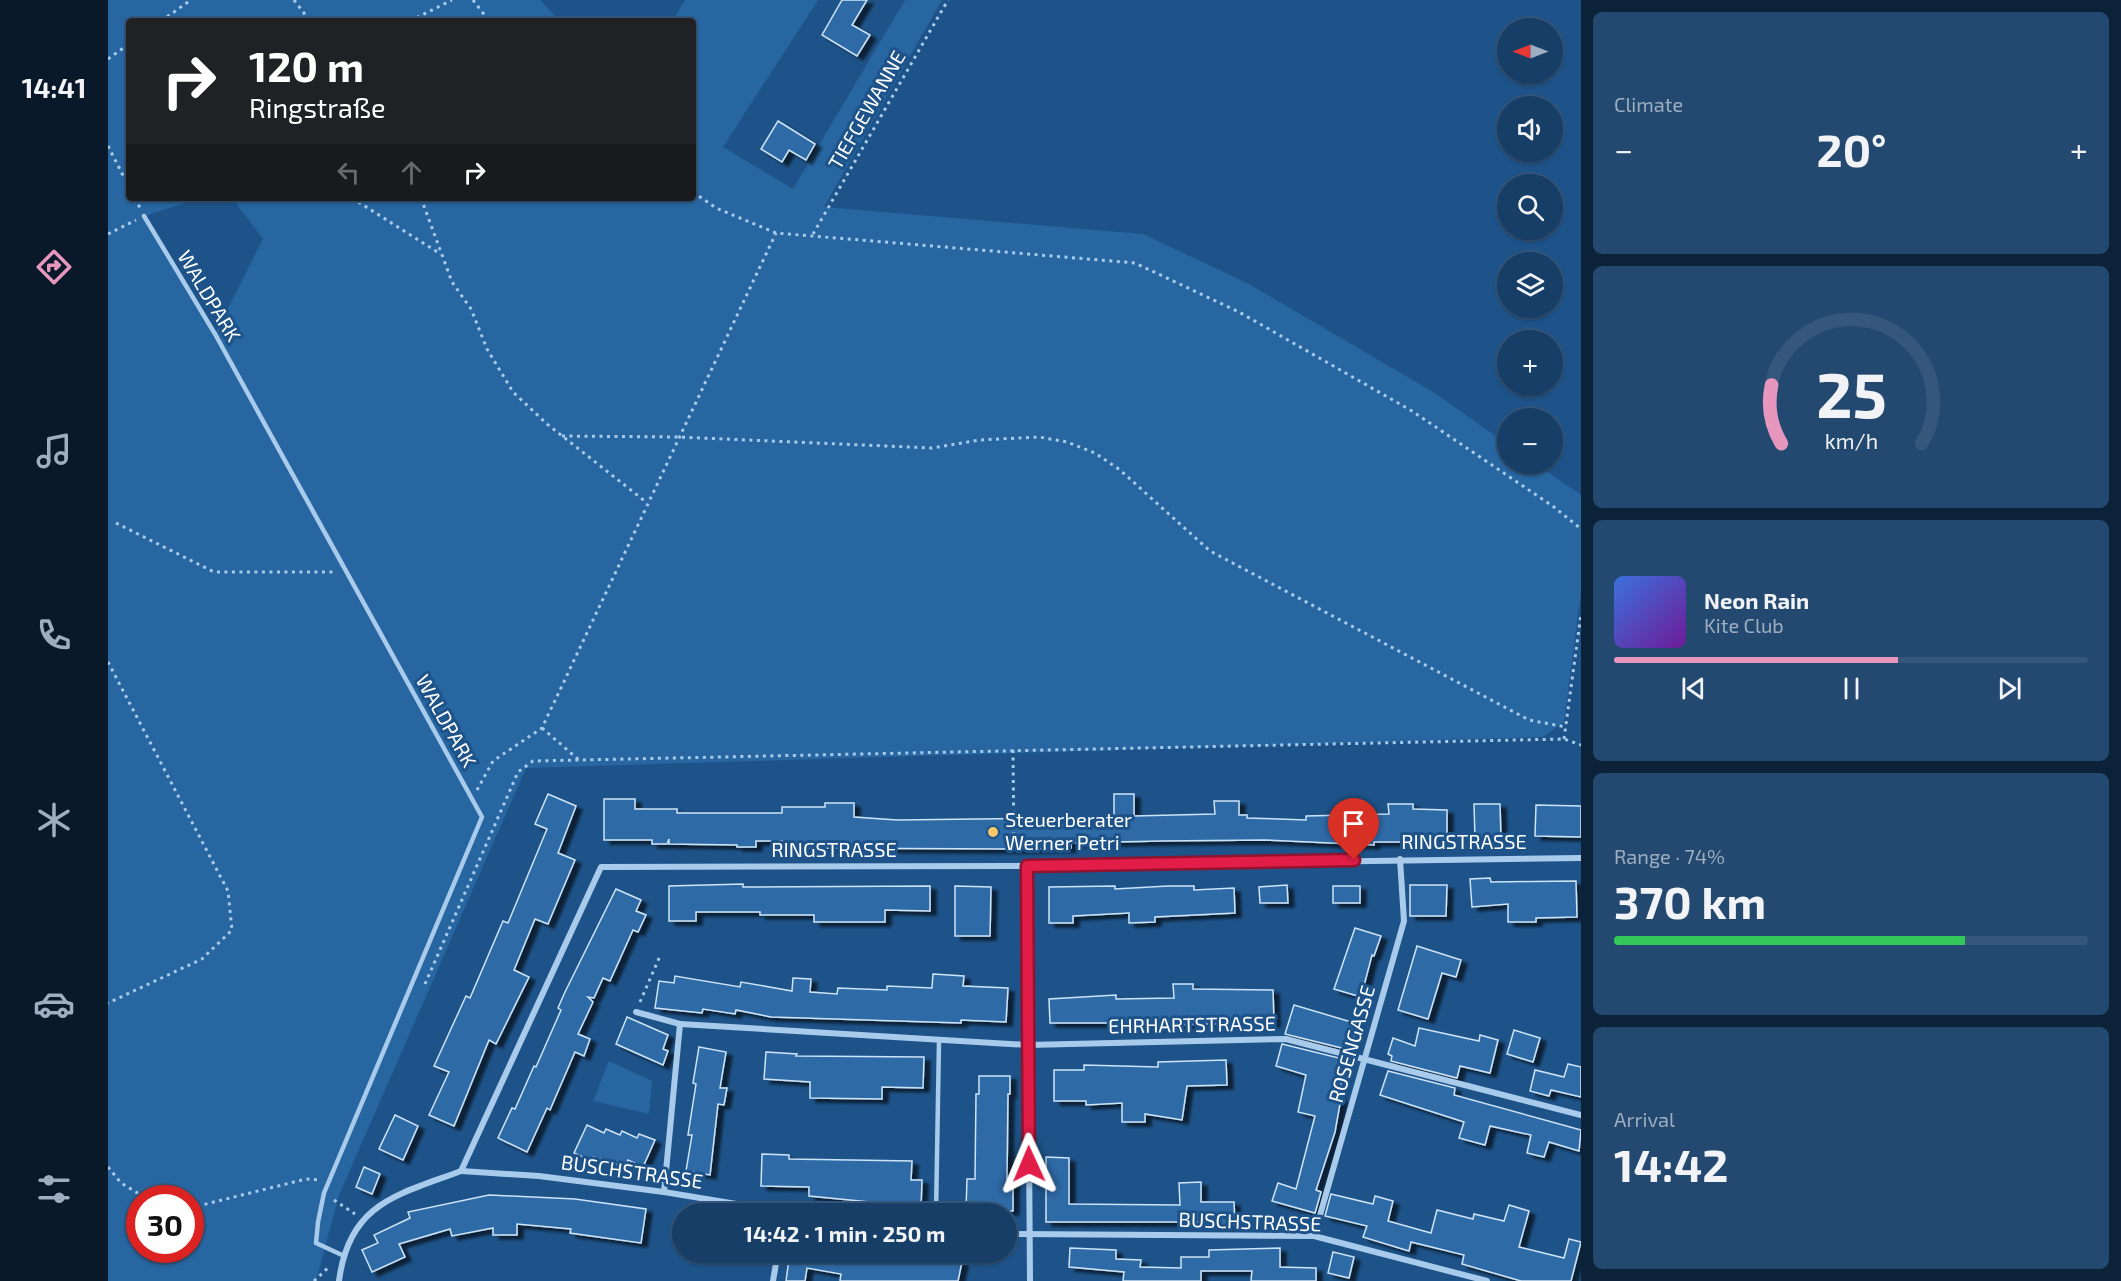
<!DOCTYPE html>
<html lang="en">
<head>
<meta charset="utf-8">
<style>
  :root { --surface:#163e67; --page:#234970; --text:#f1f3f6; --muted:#9eaec0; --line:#35577b; --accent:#e797bd }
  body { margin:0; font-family:"Exo 2",sans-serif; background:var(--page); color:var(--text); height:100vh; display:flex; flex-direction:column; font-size:22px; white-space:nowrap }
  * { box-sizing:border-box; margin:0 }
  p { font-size:20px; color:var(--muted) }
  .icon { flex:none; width:33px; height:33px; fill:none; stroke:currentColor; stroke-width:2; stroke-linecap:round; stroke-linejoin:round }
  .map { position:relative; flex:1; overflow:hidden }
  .details { display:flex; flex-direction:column; gap:12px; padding:12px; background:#0c2239; width:540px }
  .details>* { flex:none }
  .guide { position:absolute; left:18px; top:18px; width:570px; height:183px; border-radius:6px; box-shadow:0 2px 4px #0004,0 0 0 2px var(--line); background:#202124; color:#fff; overflow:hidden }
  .needle { width:39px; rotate:270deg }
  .controls { position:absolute; left:1389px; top:18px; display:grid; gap:12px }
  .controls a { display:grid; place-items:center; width:66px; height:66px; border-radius:50%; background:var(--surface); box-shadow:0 2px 4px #0004,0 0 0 2px var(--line); font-size:30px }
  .speed { position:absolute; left:18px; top:1185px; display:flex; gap:12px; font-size:30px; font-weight:700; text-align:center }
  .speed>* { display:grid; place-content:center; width:78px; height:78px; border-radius:50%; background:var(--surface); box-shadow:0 2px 4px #0004,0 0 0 2px var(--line); line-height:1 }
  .speed .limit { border:9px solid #d22; background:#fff; color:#111 }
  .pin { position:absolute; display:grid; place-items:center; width:51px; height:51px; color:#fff; margin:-62px -26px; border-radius:50% 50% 50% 0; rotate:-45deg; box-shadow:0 0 6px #0007 }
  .pin .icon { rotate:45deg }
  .me { position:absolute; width:66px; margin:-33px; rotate:359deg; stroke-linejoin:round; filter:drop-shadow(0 0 4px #0008) }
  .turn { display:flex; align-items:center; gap:21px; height:126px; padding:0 24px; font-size:27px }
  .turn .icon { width:78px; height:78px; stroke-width:2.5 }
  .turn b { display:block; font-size:42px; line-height:51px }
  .lanes { display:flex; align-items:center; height:57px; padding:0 24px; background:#0003; justify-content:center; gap:30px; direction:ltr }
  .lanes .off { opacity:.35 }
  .big { font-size:45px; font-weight:700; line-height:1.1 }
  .details .tile { flex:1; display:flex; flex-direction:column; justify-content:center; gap:9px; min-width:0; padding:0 21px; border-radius:9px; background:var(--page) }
  .details .dial { align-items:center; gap:0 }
  .dial svg { height:156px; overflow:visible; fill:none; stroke:var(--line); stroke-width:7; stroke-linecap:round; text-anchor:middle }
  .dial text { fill:var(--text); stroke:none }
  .song { display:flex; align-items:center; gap:18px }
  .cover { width:72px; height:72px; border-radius:9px; background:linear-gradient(135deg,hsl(220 70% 55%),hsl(280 70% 35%)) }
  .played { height:6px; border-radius:3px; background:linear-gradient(90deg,var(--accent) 60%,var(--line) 60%) }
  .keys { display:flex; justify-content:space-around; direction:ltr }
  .heat { display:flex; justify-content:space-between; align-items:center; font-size:33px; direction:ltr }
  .charge { height:9px; border-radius:4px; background:linear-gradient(90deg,#34c759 74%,var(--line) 0) }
  .trip { position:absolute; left:564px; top:1203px; width:345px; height:60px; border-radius:30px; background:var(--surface); box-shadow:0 2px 4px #0004,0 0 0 2px var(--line); font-weight:700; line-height:60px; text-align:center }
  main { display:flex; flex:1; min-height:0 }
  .menu { display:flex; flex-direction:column; width:108px; justify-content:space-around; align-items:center; background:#091929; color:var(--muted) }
  .menu .icon { width:42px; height:42px }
  .menu .on { color:var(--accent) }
  .menu b { font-size:27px; color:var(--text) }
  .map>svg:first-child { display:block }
  .green { fill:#2766a1; fill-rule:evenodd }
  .building { fill:#2d6ba6; stroke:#cde3f8; stroke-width:1.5; filter:url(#shadow) }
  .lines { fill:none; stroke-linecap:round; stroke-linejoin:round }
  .path { stroke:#a8cbeb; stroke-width:3; stroke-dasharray:3 4.5; stroke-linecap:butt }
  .lane { stroke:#a8cbeb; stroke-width:4.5 }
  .street { stroke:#a8cbeb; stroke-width:6 }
  .route-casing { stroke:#92132f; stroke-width:15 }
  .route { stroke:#e11d48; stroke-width:10 }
  .poi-dot { fill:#fac667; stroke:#1e5389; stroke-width:2 }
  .labels { text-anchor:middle; stroke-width:6; stroke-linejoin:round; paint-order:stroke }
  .street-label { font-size:20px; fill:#fff; stroke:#1e5389 }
  .poi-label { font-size:20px; fill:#fff; stroke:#1e5389; text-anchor:start }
</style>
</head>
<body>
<main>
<nav class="menu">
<b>14:41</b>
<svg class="icon on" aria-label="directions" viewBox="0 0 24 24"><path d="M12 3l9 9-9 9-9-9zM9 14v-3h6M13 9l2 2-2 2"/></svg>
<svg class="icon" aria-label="music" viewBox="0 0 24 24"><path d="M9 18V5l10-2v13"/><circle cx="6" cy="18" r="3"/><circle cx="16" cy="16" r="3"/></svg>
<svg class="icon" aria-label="phone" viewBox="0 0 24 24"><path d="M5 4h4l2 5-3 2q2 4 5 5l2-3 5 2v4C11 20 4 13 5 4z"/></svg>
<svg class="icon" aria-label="climate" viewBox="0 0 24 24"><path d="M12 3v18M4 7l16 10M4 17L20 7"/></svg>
<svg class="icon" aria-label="car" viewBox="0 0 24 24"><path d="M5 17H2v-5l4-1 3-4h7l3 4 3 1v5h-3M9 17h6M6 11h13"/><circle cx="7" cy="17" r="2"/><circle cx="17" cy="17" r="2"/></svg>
<svg class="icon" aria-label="filters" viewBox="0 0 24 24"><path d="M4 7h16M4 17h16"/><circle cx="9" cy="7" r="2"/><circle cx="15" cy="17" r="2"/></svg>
</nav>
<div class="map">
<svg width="1473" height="1281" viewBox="0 0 1473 1281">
  <defs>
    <filter id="shadow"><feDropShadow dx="6" dy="4" stdDeviation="1.5" flood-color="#0009"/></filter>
  </defs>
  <rect width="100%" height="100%" fill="#1e5389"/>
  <g class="green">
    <path d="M0,0h432l20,21h-431v177h71l-55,18 70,118 48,-95 -31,-41h461v-177h-21l13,-21h133l-95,147 70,42 112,-189h37l-118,207 319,27 106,50 184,108 74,52 1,20h28l45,31v98l-17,129 -21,15 -1017,31 -187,427 -23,86h-208zM32,1198h50v52h-50z"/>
    <path d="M501,1061l43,20 -3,33 -56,-13z"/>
  </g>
  <g class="building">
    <path d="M734,0h25l-15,25 18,10 -13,21 -35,-21z"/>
    <path d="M670,121l37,23 -9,16 -17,-10 -7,12 -21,-13z"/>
    <path d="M440,794l28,12 -18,47 17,7 -27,64 -13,-5 -21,51 15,7 -33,67 -7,-4 -35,86 -25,-11 20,-43 -15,-6 32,-70 4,2 33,-77 5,2 39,-94 -12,-5z"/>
    <path d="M1006,794h20v22l81,-2 -1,-13h25v14h8v3l59,2v-4l83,-2 -1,-10h25v5l34,1v27l-33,-1v6h-40v3l-109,-5 -104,1 -90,2v5l-46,1 -243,-1v-7h-26v6h-19v-2l-68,-1v-5l-2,5h-15v-4h-48v-41h31v10h42v4h105v-6h43v-4h29v14l43,3 150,-2v7l45,-1v-6h22z"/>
    <path d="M1366,804h26l1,35h-26z"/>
    <path d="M1428,805l45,1v31l-46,-1z"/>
    <path d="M1382,878l1,4 85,-1 1,36 -41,1v4h-28v-18l-36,3 -2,-28z"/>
    <path d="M635,884v3l187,-1v25l-45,-1v12h-71v-7h-54v-3h-64v9h-27v-35z"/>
    <path d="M1179,885l1,18h-28l-1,-16z"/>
    <path d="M1302,885h37l-1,31h-36z"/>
    <path d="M847,886l36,1 -1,49h-35z"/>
    <path d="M1007,886v3l53,-3h26v4l40,-2 1,25 -80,4v5l-26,1v-10l-56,3v7h-24v-36z"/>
    <rect x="1225" y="886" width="27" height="17"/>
    <path d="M508,889l25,11 -5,11 10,4 -8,17 -5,-2 -23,51 -7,-3 -9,20 -6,-1 5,5 -15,32 12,5 -6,17 -9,-4 -25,58 -3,-2 -20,44 -29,-14 14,-30 3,1 19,-43 2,1 25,-57 -3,-2 7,-16z"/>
    <path d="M1247,928l26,8 -7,20 -2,-1 -11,42 -27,-8z"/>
    <path d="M1309,946l44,14 -5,17 -14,-4 -14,46 -30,-9z"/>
    <path d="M825,974l31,2 -1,10 45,2 -2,34 -45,-2v3l-190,-6 -35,-7 -1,4 -32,-5 -1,4 -47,-5 4,-27 15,2 1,-7 65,11 1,-5 51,9 1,-13 18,1 -1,13 27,2 1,-6 49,2v-4l45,2z"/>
    <path d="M1065,984h20v5l80,1 1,33 -117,2v3h-25v-5h-82l-1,-24 67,-4v4l58,-1z"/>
    <path d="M1186,1005l64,19 -8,26 -65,-16z"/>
    <path d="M519,1017l41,18 -5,14 5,2 -5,14 -47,-21z"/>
    <path d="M1311,1028l60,13 1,-6 18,5 -8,33 -30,-7 -3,12 -66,-17 1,-5 -4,-2 5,-16 22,8z"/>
    <path d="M1406,1030l26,8 -7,24 -26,-8z"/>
    <path d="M1174,1044l65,16 -9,38h3l-6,34 -19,58 5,2 -6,21 -43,-12 6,-18 18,6 19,-73 -17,-4 8,-37 -30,-9z"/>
    <path d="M591,1047l27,5 -6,36h7l-3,17 -6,-1 -8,71 -24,-4 6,-36h-4l8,-51 -3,-1z"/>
    <path d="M658,1052l31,2 -1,2 128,1 -1,31 -41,-1v12l-72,-1v-16l-46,-3z"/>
    <path d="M1118,1060l1,25 -40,1 -5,34 -37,-6v8h-23v-19l-36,2v-4h-32v-31h30v-5l74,2v-5z"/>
    <path d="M1460,1064l13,3v30l-30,-7 -2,6 -19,-5 5,-21 29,7z"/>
    <path d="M1280,1071l67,17 -1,7 127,35 -2,21 -30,-9 -5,15 -17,-4 4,-18 -41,-9 -5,19 -26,-7 5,-16 -84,-27z"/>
    <path d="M871,1076h31v18h-2l-1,85h6v32l-47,-1 1,-31h8l1,-85h3z"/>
    <path d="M287,1115l23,11 -15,34 -24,-11z"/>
    <path d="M479,1125l17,8 2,-4 14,6 2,-4 15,7 2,-4 16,6 -12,27 -15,-7 -3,7 -32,-10 -2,4 -17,-8z"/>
    <path d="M654,1154l27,1v4l123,2 -1,19h11l-1,27 -112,-11v-9l-48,-1z"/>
    <path d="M938,1157l23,1v46l111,1 -1,-22 22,-1v20h33l1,23h-21v-3h-168z"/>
    <path d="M256,1167l16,7 -8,20 -16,-7z"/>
    <path d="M1223,1194l42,10 2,-8 18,5 -5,20 43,12 6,-23 36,9 1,-5 30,7 5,-16 20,6 -10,36 45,11 5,-19 12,3 -10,39h-50l-59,-17 2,-9 -53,-13 -2,9 -46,-14 4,-11 -42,-10z"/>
    <path d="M381,1195l86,4 71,10 -5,34 -71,-10 1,-4 -54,-5v11h-24v-7l-41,8 -2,-7 -51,15 6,13 -33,15 -10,-22 16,-7 -4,-8 36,-17 -2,-6z"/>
    <path d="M962,1248l46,2v9l25,1 -1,7 41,1v-11h28v-7l71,-2v19l36,1v13h-65l1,-10h-51v10h-78l1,-9 -55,-5z"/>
    <path d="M682,1252h73l21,4v-3l46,7v-4l32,6 -4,19h-118l1,-7 -34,-6 -2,13h-19z"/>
    <path d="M1225,1252l21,5 -5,21 -21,-5z"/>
  </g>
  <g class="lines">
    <g class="path">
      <path d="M186,0l16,21"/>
      <path d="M365,0l16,21"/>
      <path d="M53,21l30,-21"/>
      <path d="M302,21l42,-21"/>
      <path d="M0,59l21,-15"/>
      <path d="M0,146l21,41"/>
      <path d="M585,192l23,16 60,25 359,30 104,49 173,99 142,96 27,22"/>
      <path d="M27,198l5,10"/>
      <path d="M244,198l87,55"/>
      <path d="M313,198l31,84 19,27 16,40 26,43 34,32 99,78"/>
      <path d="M0,234l28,-14"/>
      <path d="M705,234l135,-234"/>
      <path d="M454,436l116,1 254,11 47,-8 60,-3 28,5 28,11 25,17 90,81 319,169 37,7"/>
      <path d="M8,523l98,49h120"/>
      <path d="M0,662l120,229 4,39 -30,29 -94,44"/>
      <path d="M434,728l37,32"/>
      <path d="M1456,739l17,-125"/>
      <path d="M905,750l1,105"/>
      <path d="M369,790l16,-29 49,-33 234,-495"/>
      <path d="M317,984l93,-212 15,-11 1031,-22 17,6"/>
      <path d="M532,1002l20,-46"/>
      <path d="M0,1167l13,16 25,15"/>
      <path d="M226,1200l21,14"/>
      <path d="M82,1208l116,-29 14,1"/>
      <path d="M206,1281l16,-15"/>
    </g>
    <g class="lane">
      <path d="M36,216l71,118 267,483 -158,376 -6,29 -2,21 26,12"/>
      <path d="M828,1214l3,-173"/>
    </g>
    <g class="street">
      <path d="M919,866l3,415"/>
      <path d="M528,1012l44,12"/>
      <path d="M353,1171l78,5 125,16 133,22"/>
      <path d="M556,1192l16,-168 348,21 258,-6 295,76"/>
      <path d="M898,1234l308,2 173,45"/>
      <path d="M1206,1236l90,-315 -4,-62"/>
      <path d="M231,1281c10,-78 58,-86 122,-110l140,-304 413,-1 567,-8"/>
      <path d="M665,1281l5,-29"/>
    </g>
  </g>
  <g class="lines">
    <defs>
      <path id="route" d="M921,1164l-2,-298 327,-6"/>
    </defs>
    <use href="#route" class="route-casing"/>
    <use href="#route" class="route"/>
  </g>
  <circle class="poi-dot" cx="885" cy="832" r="6"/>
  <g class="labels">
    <g class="street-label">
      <text transform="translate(759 110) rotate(-60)" y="7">TIEFGEWANNE</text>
      <text transform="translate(101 296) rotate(59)" y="7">WALDPARK</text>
      <text transform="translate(338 721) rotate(61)" y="7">WALDPARK</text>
      <text x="1356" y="849">RINGSTRASSE</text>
      <text x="726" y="857">RINGSTRASSE</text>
      <text transform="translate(1084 1025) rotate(-1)" y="7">EHRHARTSTRASSE</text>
      <text transform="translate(1244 1044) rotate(-74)" y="7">ROSENGASSE</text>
      <text transform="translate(524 1172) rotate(8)" y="7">BUSCHSTRASSE</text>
      <text transform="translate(1142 1222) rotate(2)" y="7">BUSCHSTRASSE</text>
    </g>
    <g class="poi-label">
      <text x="897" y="827">Steuerberater<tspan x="897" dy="23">Werner Petri</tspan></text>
    </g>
  </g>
</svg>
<div class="controls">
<a><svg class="needle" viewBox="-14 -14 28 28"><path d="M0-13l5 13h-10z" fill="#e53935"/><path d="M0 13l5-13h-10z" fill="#9eaec0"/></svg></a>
<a><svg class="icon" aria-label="sound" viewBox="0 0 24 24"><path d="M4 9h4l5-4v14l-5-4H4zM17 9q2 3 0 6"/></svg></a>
<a><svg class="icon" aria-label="search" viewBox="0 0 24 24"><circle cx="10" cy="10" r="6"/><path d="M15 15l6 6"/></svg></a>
<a><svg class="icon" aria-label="layers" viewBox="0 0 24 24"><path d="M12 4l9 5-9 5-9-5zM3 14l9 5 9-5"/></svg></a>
<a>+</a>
<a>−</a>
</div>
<div class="speed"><div class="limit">30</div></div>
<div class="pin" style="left:1246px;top:860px;background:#d93025"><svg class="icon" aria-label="arrive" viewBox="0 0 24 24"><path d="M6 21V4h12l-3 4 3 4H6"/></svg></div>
<svg class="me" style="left:921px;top:1164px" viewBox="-20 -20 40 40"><path d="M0-17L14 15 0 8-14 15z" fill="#e11d48" stroke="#fff" stroke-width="4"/></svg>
<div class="trip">14:42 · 1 min · 250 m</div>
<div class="guide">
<div class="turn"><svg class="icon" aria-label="right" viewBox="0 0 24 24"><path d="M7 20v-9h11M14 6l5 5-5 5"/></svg><div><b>120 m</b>Ringstraße</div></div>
<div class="lanes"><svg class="icon off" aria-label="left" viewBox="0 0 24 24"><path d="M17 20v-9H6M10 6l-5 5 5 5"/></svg><svg class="icon off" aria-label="ahead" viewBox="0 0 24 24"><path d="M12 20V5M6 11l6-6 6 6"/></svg><svg class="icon" aria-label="right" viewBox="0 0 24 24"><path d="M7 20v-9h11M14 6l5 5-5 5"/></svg></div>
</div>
</div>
<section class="details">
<div class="tile"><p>Climate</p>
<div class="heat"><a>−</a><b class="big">20°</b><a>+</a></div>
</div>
<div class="tile dial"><svg viewBox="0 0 100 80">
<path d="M14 69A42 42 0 1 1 86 69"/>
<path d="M14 69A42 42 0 0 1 9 39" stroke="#e797bd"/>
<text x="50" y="56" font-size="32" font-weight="700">25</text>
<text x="50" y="72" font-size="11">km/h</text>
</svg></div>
<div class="tile">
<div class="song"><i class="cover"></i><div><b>Neon Rain</b><p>Kite Club</p></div></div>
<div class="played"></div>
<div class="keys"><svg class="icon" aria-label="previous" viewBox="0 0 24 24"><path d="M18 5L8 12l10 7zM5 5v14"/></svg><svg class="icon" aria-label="pause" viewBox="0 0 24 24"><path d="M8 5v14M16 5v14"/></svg><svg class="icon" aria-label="next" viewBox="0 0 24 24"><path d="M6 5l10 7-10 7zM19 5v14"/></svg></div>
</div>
<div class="tile"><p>Range · 74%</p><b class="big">370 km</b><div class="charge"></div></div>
<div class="tile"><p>Arrival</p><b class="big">14:42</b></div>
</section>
</main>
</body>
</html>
